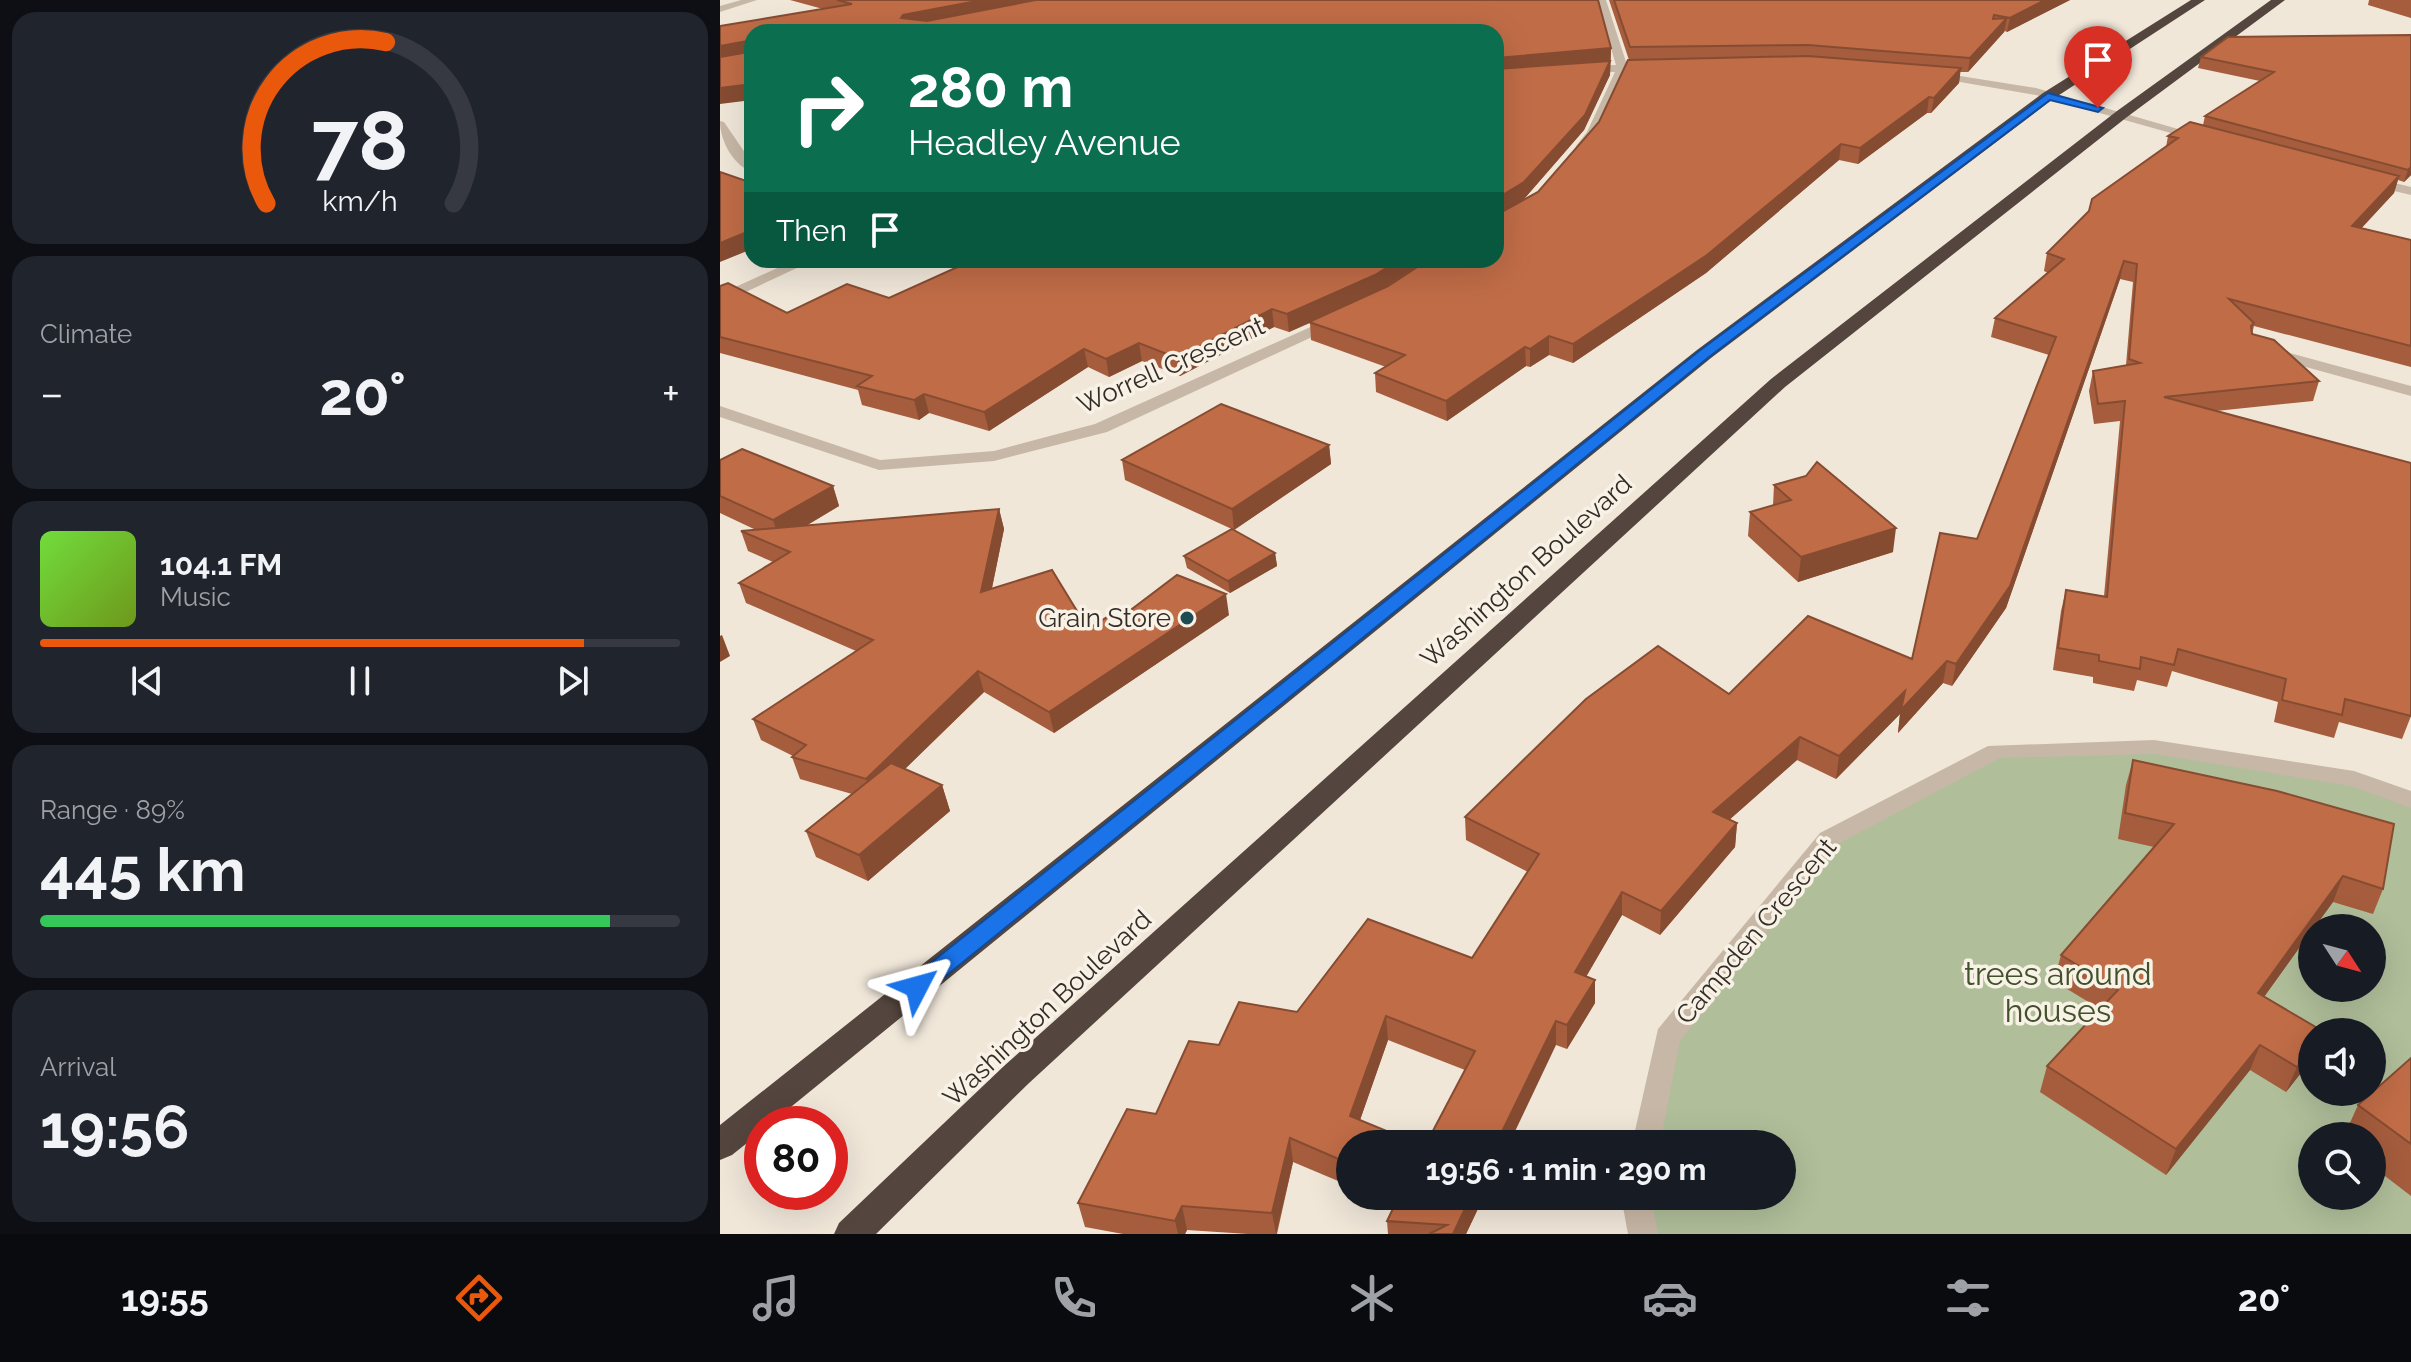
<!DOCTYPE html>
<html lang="en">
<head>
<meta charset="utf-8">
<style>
  :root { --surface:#171b24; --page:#20242c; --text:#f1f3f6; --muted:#9ea1a6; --line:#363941; --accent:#ea580c }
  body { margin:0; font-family:Raleway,sans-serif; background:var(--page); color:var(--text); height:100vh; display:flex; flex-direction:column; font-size:30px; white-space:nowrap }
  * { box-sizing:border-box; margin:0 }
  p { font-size:26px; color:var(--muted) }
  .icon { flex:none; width:44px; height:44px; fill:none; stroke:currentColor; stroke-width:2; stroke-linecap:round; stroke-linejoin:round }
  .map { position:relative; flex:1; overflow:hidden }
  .details { display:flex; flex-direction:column; gap:12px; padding:12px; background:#0d0f14; width:720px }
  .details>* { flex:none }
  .guide { position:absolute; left:24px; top:24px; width:760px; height:244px; border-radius:24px; box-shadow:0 8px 32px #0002; background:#0b6e4f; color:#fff; overflow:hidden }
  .needle { width:52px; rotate:126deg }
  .controls { position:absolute; left:1578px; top:914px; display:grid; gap:16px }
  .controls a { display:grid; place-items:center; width:88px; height:88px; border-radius:50%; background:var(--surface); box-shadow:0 8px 32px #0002; font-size:40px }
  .speed { position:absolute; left:24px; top:1106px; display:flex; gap:16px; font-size:40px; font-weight:700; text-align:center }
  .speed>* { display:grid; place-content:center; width:104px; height:104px; border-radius:50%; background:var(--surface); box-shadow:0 8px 32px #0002; line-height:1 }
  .speed .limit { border:12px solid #d22; background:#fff; color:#111 }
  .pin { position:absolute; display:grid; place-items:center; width:68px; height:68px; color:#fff; margin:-82px -34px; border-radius:50% 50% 50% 0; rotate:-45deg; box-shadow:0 0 8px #0007 }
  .pin .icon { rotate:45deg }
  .me { position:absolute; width:88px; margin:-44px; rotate:51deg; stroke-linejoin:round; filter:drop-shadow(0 0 6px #0008) }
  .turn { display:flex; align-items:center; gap:28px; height:168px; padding:0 32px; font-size:36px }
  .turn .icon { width:104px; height:104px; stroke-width:2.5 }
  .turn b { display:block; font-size:56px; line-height:68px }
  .then { display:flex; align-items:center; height:76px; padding:0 32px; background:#0003; gap:16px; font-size:30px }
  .big { font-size:60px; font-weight:700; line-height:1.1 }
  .details .widget { flex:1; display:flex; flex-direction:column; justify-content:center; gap:12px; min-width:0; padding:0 28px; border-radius:24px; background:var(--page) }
  .details .dial { align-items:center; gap:0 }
  .dial svg { height:208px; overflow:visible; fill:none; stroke:var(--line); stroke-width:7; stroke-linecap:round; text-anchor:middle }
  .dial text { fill:var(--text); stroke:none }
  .song { display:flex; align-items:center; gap:24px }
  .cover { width:96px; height:96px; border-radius:12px; background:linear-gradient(135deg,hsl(100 70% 55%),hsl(80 70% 35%)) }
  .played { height:8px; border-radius:4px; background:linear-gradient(90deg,var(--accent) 85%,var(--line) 85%) }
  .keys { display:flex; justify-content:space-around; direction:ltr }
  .heat { display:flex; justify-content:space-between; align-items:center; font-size:44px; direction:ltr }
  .charge { height:12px; border-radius:6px; background:linear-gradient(90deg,#34c759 89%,var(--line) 0) }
  .trip { position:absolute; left:616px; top:1130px; width:460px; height:80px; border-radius:40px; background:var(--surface); box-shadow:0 8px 32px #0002; font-weight:700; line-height:80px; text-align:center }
  .menu { display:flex; height:128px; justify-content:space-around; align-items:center; background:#090b0e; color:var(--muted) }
  .menu .icon { width:56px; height:56px }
  .menu .current { color:var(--accent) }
  .menu b { font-size:36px; color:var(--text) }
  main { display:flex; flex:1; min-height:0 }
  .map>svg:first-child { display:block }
  .green { fill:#b0be9a; fill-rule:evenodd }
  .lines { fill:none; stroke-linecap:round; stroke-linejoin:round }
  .minor { fill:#c7b7a6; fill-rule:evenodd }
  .highway { fill:#54463e; fill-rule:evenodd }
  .wall { fill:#a55d3d }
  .shaded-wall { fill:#864c32 }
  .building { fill:#c06c47; stroke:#864c32; stroke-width:2 }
  .route { fill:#1a73e8; stroke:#114b97; stroke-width:2 }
  .poi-dot { fill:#1e4c53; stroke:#f8f1e5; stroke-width:3 }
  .labels { text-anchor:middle; stroke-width:7; stroke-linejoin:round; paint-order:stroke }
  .street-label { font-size:26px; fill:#342c27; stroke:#f8f1e5 }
  .poi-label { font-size:26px; fill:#342c27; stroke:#f8f1e5; text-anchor:end }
  .near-park-label { font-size:32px; fill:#41512b; stroke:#f8f1e5 }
</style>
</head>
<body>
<main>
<section class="details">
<div class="widget dial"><svg viewBox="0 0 100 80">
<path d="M14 69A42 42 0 1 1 86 69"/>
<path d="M14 69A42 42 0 0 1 60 7" stroke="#ea580c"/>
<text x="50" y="56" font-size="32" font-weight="700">78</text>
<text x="50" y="72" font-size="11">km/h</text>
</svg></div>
<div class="widget"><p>Climate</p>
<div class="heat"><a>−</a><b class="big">20°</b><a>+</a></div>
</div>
<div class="widget">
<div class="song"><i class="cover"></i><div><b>104.1 FM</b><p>Music</p></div></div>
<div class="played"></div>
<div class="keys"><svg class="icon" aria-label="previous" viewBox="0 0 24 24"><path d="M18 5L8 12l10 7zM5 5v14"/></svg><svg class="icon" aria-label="pause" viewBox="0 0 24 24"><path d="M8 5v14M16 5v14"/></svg><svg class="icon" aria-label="next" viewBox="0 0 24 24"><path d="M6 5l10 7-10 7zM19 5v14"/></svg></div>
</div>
<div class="widget"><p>Range · 89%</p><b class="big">445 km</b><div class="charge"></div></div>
<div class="widget"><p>Arrival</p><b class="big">19:56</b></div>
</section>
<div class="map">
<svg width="1691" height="1234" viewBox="0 0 1691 1234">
  <rect width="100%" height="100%" fill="#f0e7d9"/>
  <path class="green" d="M1434,747l200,32 57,21v434h-768l-7,-38h146v-52h-136l21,-107 161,-198 168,-88zM1592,928h60v60h-60zM1592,1032h60v60h-60zM1592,1136h60v60h-60z"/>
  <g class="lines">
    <g class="minor">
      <path d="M21,0h16l-37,12v-6z"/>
      <path d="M876,0h10l21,65h24l6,3 -6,3 -25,1 -27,61 -17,17 -6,-4 11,-14 28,-60h-32l-6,-3 6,-3 33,-1z"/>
      <path d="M1215,72l101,16 173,50 -10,3 -163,-46 -105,-18v-4z"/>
      <path d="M0,121l4,1 28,41v9c-19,-7 -32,-31 -32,-51z"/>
      <path d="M1650,177l41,10v8l-46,-11v-6z"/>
      <path d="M75,260h19l-94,44v-10z"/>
      <path d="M615,316l5,2v6l-233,108 -113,29 -115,9 -159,-53v-11l160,54 114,-9 101,-27z"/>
      <path d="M1548,347l143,39v10l-149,-41 -2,-3z"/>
      <path d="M1434,740l200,31 57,20v17l-60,-22 -197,-32 -154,4 -164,87 -156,196 -20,103h-28l26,-115 162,-196 168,-87z"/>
      <path d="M901,1196h30l7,38h-30z"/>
    </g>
    <g class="highway">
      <path d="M1471,0h14l-152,99 -342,259 -941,766h-8v7l-30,24 -12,5v-35l977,-775 346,-257z"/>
      <path d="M1551,0h14l-158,117 -342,270 -757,697 -152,150h-42l5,-11 165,-157 767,-687 346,-268z"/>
    </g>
  </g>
  <g class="wall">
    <path d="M70,0h808l13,48 -1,27 -26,55 -60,69 -16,10 30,-17 61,-70 30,-62 -20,-60h461l-63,32 -2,-1 -37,41h-8l-1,11 -28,30h-4l-69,51 -19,-4 -133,113 -133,90 -24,-8 -19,12 -4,-1 -79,55 -71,-29 -1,-19 11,-6 -75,-27 -1,-17 -21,9 -15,-5 -94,49 -38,-15 -33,16 -21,-10 -99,64 -60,-18 -10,7 -57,-15 -4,-15 -138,-37v-67l67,27 102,-15 538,-38 -43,28 112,-28v-228h-744v68l-32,-74 103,-17z"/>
    <path d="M1649,0h42v18l-43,-13z"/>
    <path d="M1691,35v140l-7,7 -6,-2 -4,13 -33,35 50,12v127l-157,-41 -2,8 67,47 -6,20 -97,10 195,305 -9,23 -63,-17 -5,16 -60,-16 4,-20 -106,-31 -5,16 -30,-7 -3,11 -41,-8v-6l-40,-7 8,-59 5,-21 38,6 16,-175 -26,3 -5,-33 4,-20 33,-6 7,-83 -13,-3 -114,329 -54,78 -9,-3 -45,50 2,-19 -64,65 -39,-19 -68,60 8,3 -2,24 -75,88 -38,-20 -36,61 9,4v23l-28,46 -11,-4 -91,25 -77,-30 -28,80 -10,24v42l-57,-24 -16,72h-29l-61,-4 -2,4h-62l-38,-7 -7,-24 78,-89 63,-69 78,-33 175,-54 56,-86 -62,-32 -1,-23 264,-123 183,-35 65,-120 72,-184 -58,-18 4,-19 53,-45 -4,-2 3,-18 119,-106 2,-11 35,-11 2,-9 55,-35 -62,-13 3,-11z"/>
    <path d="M609,445l2,19 -97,66 -109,-50 -3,-20z"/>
    <path d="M0,460l113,26 6,20 -33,20 193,-17 5,20 -12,59 96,41 32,-11 109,-3 -175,118 -70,-41 -79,77 37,16 8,26 -82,70 -52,-24 -10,-26 46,-37 -52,-15 -8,-22 1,-1 -32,-16 -8,-21 103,-68 -110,-48 -7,-20 34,-21 -25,-11 -7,-20 15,-1 -36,-17z"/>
    <path d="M1054,485l119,67 -95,30 -50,-46 2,-24 23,-7z"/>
    <path d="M555,553l2,13 -47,27 -43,-25 -3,-12z"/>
    <path d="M1413,760l250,129 -10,25 -40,-12 -19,26h-2v2l-48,67 48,35v27l-26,33 -36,-22 -84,105 -126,-83 7,-26 53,-57 -46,-28 7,-26 93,-108 -36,-8 8,-54z"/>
    <path d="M1691,1058v138l-39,-30v-30h-28l14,-31z"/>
    <path d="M653,1196h111l-18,38h-78l-1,-13 7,-16z"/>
  </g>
  <g class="shaded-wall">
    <path d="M262,0h73l-149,29 -5,-11 2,-3z"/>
    <path d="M1325,0h25l-63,32 3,-14z"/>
    <path d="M1287,18l-3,14 -36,40 2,-14z"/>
    <path d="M27,41l4,14 -31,6v-15z"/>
    <path d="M891,48l-1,27 -26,55 -60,69 -28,17v-158z"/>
    <path d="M1241,68l-2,15 -28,30 3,-15z"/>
    <path d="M32,84v16l-32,4v-16z"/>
    <path d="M1209,97l-2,16 -69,51 2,-16z"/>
    <path d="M1121,144l-2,16 -133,113 -133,90v-19z"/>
    <path d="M1691,167v8l-7,7 4,-12z"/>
    <path d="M1679,176l-5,17 -47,51 5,-18z"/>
    <path d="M32,230v19l-32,13v-19z"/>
    <path d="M679,260h28l-50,32 -88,40 -2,-18z"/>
    <path d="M1404,261l-4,18 -114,329 -54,78 4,-22z"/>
    <path d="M552,309l2,18 -94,49 -3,-18z"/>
    <path d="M829,336v19l-19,12v-18z"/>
    <path d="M419,343l3,18 -33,16 -3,-18z"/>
    <path d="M805,347l1,19 -79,55 -1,-20z"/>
    <path d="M364,349l4,18 -99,64 -5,-19z"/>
    <path d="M204,394l5,19 -10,7 -5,-20z"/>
    <path d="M609,445l2,19 -97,66 -2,-21z"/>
    <path d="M113,486l6,20 -59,35 -7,-21z"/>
    <path d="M279,509l5,20 -17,83 -6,-20z"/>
    <path d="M1176,528l-3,24 -95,30 3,-25z"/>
    <path d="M555,553l2,13 -47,27 -2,-12z"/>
    <path d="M506,594l3,21 -175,118 -5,-21z"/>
    <path d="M2,635l8,21 -10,6v-26z"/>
    <path d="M1227,661l-4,22 -45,50 2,-19 -64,65 3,-23 66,-65z"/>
    <path d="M258,671l6,21 -111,108 -7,-21z"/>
    <path d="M1080,737l-3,23 -86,76 2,-24z"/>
    <path d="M222,785l8,26 -82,70 -9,-26z"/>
    <path d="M1017,823l-2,24 -75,88 1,-24z"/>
    <path d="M1623,876l-10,26 -19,26h-2v2l-64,89 10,-26z"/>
    <path d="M902,892v23l-47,81v-24z"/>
    <path d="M875,980v23l-28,46v-24z"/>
    <path d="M666,1016l2,24 -35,100 -3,-24z"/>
    <path d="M836,1021v24l-47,99h-13z"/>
    <path d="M1540,1045l-10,25 -84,105 10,-26z"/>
    <path d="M1592,1047v12l-26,33 11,-25z"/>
    <path d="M570,1138l3,24 -17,72 -4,-21z"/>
    <path d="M751,1196h13l-18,38h-13z"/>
    <path d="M462,1206l5,24 -2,4h-7l-3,-13z"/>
  </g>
  <g class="building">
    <path d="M117,0h145l-79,15 -2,3 26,3 109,-21h562l13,48 -115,10v-26h-744v52l-32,4v-31l28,-5 3,-8 -4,-3 -27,5v-20l132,-22z"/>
    <path d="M894,0h431l-35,18 -16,-3 -1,4 14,-1 -37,40 -162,-13 -178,2z"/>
    <path d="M1691,35v132l-3,3 -203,-54 69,-44 -73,-15 27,-20z"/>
    <path d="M1088,56l153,12 -27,30 -5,-1 -69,51 -19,-4 -134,111 -134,89 -24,-8 -19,13 -5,-2 -79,54 -71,-28 30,-18 -96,-33 79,-36 40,-26h68v-45l42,-23 61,-70 29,-62z"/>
    <path d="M890,61l-25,54 -61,67 -28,17v-130z"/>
    <path d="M1470,122l209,54 -47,50 59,14v106l-182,-47 25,24 -3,3 1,8 22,6 45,41 -155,16 247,66v253l-66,-17 -3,16 -60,-15 4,-21 -108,-30 -4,16 -33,-8 -1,12 -41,-8v-6l-41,-7 8,-58 41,7 18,-196 -27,3 -5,-33 47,-8 -11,-4 8,-95 -13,-3 -114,325 -54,78 -9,-3 -46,49 4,-19 -66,65 -39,-19 -87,75 24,11 -76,88 -39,-19 -47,80 20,8 -28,45 -11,-4 -60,123h-70l49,-93 -89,-35 -36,100 68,28h-68v20l-60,-26 -18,75 -90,-7 -7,15 -97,-18 49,-94 29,5 33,-73 30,4 20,-43 58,10 71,-93 104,39 67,-104 -74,-37 121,-118 72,-53 71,48 79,-78 104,43 28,-126 37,6 79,-202 -61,-19 69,-59 -17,-6 42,-42 3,-12 86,-61 -10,-2z"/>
    <path d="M0,172l32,11v47l-32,13z"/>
    <path d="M253,260h426l-24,15 -88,39 -15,-5 -95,49 -38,-15 -33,16 -22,-10 -100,63 -60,-18 -10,6 -57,-14 15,-10 -152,-39v-51l8,-3 59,30 60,-29 42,14z"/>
    <path d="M501,404l108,41 -97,64 -110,-49z"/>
    <path d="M22,449l91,37 -60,34 -53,-24v-36z"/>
    <path d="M1097,462l79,66 -95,29 -51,-45 41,-12 -17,-15 32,-9z"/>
    <path d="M279,509l-18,83 71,-22 36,59 24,-15 8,4 57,-43 49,19 -177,118 -71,-41 -112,108 -74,-22 14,-12 -53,-26 120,-79 -134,-57 51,-31 -49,-21z"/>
    <path d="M512,529l43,24 -47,28 -44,-25z"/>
    <path d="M1413,760l144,31 117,33 -11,65 -40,-13 -85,117 66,39h-12v15l-15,20 -37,-22 -84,104 -129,-83 71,-76 -57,-35 113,-131 -49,-11z"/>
    <path d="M171,763l51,22 -83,70 -53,-24z"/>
    <path d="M1691,1058v86l-53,-39z"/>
    <path d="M679,1196h72l-18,38h-24l18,-9 -60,-4z"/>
  </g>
  <path class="route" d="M1328,93l55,15 -5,4 -48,-12 -341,257 -784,636 -8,3 -9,-3 -3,-6 3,-6 791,-630z"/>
  <circle class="poi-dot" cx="467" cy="618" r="8"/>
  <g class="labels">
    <g class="street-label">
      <text transform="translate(451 365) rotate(-24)" y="9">Worrell Crescent</text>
      <text transform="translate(806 571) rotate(-42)" y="9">Washington Boulevard</text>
      <text transform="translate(1036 931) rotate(-50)" y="9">Campden Crescent</text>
      <text transform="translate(327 1008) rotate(-43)" y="9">Washington Boulevard</text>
    </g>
    <g class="poi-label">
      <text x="451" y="627">Grain Store</text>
    </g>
    <g class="near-park-label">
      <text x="1338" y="985">trees around<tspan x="1338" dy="37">houses</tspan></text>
    </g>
  </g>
</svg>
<div class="controls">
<a><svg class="needle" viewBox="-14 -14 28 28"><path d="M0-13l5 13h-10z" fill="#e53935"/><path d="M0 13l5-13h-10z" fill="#9ea1a6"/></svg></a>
<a><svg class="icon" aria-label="sound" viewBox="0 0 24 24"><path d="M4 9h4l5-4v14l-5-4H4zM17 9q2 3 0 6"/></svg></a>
<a><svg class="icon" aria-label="search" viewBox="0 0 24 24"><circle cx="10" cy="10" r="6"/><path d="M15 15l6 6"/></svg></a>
</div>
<div class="speed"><div class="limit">80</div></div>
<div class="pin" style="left:1378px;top:108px;background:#d93025"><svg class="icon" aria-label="arrive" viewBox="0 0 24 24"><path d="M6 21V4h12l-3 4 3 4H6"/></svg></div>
<svg class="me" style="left:197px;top:987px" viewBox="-20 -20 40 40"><path d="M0-17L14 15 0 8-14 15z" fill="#1a73e8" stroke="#fff" stroke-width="4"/></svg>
<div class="trip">19:56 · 1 min · 290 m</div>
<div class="guide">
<div class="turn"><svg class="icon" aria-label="right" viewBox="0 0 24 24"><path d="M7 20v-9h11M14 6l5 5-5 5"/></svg><div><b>280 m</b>Headley Avenue</div></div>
<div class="then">Then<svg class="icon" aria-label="arrive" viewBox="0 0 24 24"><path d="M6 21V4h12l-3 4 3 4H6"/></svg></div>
</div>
</div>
</main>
<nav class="menu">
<b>19:55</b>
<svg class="icon current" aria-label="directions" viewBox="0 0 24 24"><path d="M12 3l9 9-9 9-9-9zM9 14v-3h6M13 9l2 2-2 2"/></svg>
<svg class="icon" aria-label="music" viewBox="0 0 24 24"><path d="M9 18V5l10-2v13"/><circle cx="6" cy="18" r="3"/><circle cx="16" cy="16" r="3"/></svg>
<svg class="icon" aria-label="phone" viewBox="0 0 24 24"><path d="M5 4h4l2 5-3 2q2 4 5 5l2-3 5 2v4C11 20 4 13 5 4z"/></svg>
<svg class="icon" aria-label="climate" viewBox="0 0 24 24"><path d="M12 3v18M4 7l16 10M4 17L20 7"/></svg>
<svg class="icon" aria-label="car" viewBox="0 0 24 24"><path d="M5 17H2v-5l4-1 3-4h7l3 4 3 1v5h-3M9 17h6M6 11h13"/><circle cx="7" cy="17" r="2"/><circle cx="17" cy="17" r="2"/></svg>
<svg class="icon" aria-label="filters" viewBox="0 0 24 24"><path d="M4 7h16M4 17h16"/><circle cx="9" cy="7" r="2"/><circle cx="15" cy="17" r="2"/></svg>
<b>20°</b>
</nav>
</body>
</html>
